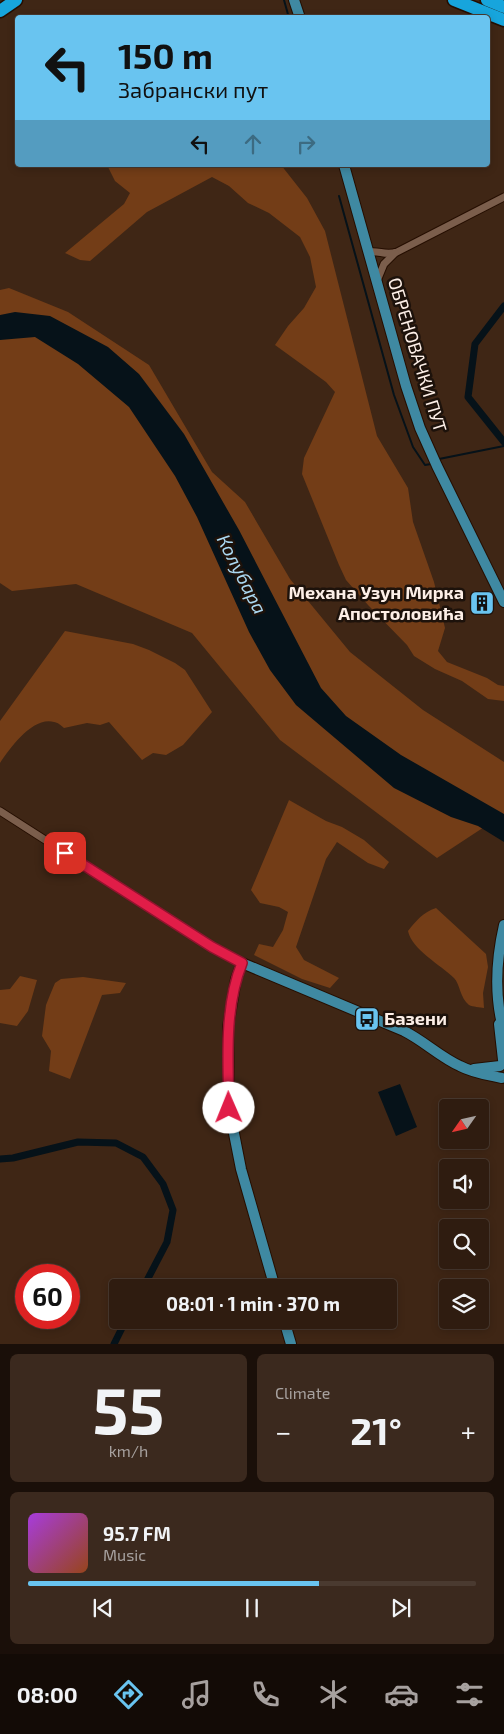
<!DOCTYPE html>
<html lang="en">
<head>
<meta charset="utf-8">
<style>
  :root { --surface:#2f1c10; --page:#3b291e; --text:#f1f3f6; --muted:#a7a19f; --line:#4a3a30; --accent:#69c4f0 }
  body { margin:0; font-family:"Exo 2",sans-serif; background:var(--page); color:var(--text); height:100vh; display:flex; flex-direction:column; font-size:19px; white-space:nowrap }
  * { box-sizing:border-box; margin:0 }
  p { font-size:16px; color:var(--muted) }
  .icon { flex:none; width:28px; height:28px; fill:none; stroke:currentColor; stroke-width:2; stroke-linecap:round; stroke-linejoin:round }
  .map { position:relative; height:1344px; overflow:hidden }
  .sheet { display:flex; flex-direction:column; gap:10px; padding:10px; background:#1a0f09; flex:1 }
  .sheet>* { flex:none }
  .banner { position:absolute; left:15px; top:15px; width:475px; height:152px; border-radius:5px; box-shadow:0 2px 8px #0003,0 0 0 1px var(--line); background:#69c4f0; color:#111; overflow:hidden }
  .needle { width:32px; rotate:236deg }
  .tools { position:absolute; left:439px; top:1099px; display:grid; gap:10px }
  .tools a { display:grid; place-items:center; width:50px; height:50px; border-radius:5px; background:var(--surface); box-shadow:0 2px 8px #0003,0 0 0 1px var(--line); font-size:25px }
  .speed { position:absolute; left:15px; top:1264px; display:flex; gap:10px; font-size:25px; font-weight:700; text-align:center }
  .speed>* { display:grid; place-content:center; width:65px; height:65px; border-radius:50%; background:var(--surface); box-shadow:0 2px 8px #0003,0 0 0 1px var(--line); line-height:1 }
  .speed .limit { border:8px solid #d22; background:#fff; color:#111 }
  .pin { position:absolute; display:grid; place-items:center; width:42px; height:42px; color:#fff; margin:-21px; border-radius:10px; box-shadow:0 2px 8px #0006 }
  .me { position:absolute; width:55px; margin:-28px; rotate:359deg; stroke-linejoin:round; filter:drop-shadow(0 0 4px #0008) }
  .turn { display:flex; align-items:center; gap:18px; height:105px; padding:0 20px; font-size:22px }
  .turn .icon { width:65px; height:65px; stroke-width:2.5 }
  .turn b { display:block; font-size:35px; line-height:42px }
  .lanes { display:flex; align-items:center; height:48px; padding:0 20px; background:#0003; justify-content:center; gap:25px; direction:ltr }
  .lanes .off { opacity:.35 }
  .big { font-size:38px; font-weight:700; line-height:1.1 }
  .sheet .widget { flex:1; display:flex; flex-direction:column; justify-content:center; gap:8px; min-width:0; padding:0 18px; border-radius:8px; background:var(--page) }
  .sheet .dial { align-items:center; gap:0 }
  .dial b { font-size:65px; line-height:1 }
  .song { display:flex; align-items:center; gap:15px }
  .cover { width:60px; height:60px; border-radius:8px; background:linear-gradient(135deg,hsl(280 70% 55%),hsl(20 70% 35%)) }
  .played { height:5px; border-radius:2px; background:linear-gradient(90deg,var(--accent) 65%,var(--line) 65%) }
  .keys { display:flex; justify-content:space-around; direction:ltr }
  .heat { display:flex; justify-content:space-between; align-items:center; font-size:28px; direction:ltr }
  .sheet .tiles { flex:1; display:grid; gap:10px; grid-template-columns:1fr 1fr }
  .widget:last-child { grid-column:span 2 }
  .trip { position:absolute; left:109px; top:1279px; width:288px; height:50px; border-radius:5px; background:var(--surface); box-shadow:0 2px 8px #0003,0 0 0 1px var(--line); font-weight:700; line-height:50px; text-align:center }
  .dock { display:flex; height:80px; justify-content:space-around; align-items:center; background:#130b06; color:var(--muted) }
  .dock .icon { width:35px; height:35px }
  .dock .on { color:var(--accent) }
  .dock b { font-size:22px; color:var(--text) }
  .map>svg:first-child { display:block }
  .green { fill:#733d17 }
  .water { fill:#061219 }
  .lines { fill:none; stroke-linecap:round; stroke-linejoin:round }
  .stream { stroke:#061219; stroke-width:2 }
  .canal { stroke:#061219; stroke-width:7 }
  .street-casing { stroke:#250e01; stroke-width:9 }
  .primary-casing { stroke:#250e01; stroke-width:12 }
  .highway-casing { stroke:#250e01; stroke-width:15 }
  .street { stroke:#7b5e4c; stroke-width:7 }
  .primary { stroke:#3f89a2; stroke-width:10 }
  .highway { stroke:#17a5dc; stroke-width:12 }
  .route-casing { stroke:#92132f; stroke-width:12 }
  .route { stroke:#e11d48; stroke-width:9 }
  .labels { text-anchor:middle; stroke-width:5; stroke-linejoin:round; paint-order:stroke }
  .street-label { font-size:18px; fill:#fdefe7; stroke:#1d120b }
  .poi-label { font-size:18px; font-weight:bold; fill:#fdefe7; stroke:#1d120b; text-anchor:end }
  .water-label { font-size:19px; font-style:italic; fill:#abd8f1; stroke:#1d120b }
</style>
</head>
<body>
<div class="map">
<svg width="504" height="1344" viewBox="0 0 504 1344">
  <rect width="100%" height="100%" fill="#3f2615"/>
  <g class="green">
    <path d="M107,165h174l26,33 18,33 52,205 31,52 5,34 21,60 11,46 -7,23 9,11 40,16 11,7 6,1v15l-16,-2 -26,-18 -27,-12 -21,-13 -7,-11 -39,-40 -22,-25 -7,-15 -37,-91 2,-16 31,-66 -9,-10 -51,-37 13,-19 16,-18 12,-21 -6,-30 -10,-20 -31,-24 -21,-10 -19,-17 -17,-9 -65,35 -57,49 -10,-1 -15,-7 59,-49 6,-11 -15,-12z"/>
    <path d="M9,288l59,24 81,53 63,107 33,30 45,77 60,73 73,58 81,52v52l-67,44 -157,-118 -88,-107 -116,-49 -64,7 -12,-8v-293z"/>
    <path d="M65,631l68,13 16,6 26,13 10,7 27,42 -29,33 -17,10 -13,-2 -11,7 -33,-38 -9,3 -13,-2 -23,5c-2,-2 -7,-6 -10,-6 -21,-6 -44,26 -54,41v-42z"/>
    <path d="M289,800l37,21 16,6 22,13 25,22 -5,7 -16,-6 -31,-21 -11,17 -30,88 8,13 35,18 -9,10 -28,-9 -48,-24 5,-11 14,3 10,-17 5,-18 -9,-5 -19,-4 -9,-13z"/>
    <path d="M436,908l50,46 2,13 -5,26 1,15c-4,-1 -11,-1 -15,-3 -9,-7 -9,-21 -15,-27 -13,-13 -42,-28 -46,-47 8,-10 15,-19 28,-23z"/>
    <path d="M20,976l17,4 -9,31 -11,15 -17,-3v-33l10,-1z"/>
    <path d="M83,977l43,6 -6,10 -18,2 -32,84 -21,-8 2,-20 -9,-15 4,-31 4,-10 5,-12 6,-4z"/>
  </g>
  <g class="water">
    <path d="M15,312l35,4 58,31 31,27 45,60 55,96 82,158 25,28 55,39 103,59v28l-26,-16 -27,-9 -57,-29 -98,-83 -26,-35 -21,-38 -52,-115 -22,-41 -46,-69 -51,-43 -43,-27 -35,3v-25z"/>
    <path d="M400,1084l17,43 -21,9 -18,-44z"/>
  </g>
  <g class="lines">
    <g class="stream">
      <path d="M284,0l5,18"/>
      <path d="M339,196l55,199 19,52 12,18 6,-1"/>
      <path d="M439,459l65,-13"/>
    </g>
    <g class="canal">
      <path d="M504,306l-29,38 -7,53 36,45"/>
      <path d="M0,1159l13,-1 65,-16 38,1 27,14 20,27 10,26 -6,32 -24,46"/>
      <path d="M114,1344l12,-24"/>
    </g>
    <defs>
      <g id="street">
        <path d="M369,252c10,-2 16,4 28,0l107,-55"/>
        <path d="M377,281l7,-17 11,-11"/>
        <path d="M0,811l212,136 30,16"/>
      </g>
      <g id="primary">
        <path d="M294,0l6,18"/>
        <path d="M344,165l62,221 14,42 17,38 67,136"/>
        <path d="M504,925c-8,35 -10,72 0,107"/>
        <path d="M499,1024l4,36"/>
        <path d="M474,1069l26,-3"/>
        <path d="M275,1288l-34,-119 -12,-61 -1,-81 8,-48 6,-16 162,68c20,10 36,26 56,35 13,7 28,9 42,12"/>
        <path d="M284,1320l7,24"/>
      </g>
      <g id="highway">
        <path d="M454,0l50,20"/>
        <path d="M487,0l17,7"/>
        <path d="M0,11l16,-11"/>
      </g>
    </defs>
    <use href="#street" class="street-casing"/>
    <use href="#primary" class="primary-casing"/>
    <use href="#highway" class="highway-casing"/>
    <use href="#street" class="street"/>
    <use href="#primary" class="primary"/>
    <use href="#highway" class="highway"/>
  </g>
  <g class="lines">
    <defs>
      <path id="route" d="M65,853l147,94 30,16c-18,45 -14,97 -13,145"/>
    </defs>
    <use href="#route" class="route-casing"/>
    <use href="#route" class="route"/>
  </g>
  <defs>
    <symbol id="building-square" viewBox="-11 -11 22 22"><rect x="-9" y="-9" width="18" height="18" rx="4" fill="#69c4f0" stroke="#1d120b"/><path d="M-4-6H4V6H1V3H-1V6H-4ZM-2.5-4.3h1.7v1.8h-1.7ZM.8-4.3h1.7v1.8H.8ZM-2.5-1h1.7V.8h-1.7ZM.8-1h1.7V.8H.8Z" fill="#111"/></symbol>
    <symbol id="bus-square" viewBox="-11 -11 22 22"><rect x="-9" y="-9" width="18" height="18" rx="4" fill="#69c4f0" stroke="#1d120b"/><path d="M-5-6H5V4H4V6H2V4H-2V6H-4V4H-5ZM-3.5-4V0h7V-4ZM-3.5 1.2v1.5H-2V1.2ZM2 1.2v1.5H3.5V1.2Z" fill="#111"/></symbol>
  </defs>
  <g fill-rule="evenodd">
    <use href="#building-square" x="468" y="589" width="28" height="28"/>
    <use href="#bus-square" x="353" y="1005" width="28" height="28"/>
  </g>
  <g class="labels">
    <g class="street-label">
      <text transform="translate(417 355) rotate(73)" y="6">ОБРЕНОВАЧКИ ПУТ</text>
    </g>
    <g class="poi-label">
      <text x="464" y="599">Механа Узун Мирка<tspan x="464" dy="21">Апостоловића</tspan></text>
      <text x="384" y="1025" text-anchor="start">Базени</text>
    </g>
    <g class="water-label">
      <text transform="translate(242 574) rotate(63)" y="7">Колубара</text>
    </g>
  </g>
</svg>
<div class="tools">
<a><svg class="needle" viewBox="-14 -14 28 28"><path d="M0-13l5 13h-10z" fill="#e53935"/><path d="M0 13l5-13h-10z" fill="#a7a19f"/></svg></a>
<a><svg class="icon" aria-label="sound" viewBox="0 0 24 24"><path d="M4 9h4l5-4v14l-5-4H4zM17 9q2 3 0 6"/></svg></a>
<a><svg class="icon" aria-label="search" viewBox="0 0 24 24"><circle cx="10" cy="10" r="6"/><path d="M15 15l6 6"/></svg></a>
<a><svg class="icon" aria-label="layers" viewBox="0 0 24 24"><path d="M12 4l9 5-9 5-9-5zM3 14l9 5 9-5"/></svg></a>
</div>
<div class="speed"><div class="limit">60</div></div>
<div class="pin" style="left:65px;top:853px;background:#d93025"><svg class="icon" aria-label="arrive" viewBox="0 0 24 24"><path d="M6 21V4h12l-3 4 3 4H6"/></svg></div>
<svg class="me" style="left:229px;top:1108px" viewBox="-20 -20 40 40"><circle r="19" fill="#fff"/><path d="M0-13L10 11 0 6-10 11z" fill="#e11d48"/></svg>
<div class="trip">08:01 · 1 min · 370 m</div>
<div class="banner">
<div class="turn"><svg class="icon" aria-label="left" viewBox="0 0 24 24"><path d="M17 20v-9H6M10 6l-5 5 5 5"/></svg><div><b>150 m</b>Забрански пут</div></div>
<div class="lanes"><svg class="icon" aria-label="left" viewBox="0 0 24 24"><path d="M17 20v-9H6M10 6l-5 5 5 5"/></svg><svg class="icon off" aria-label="ahead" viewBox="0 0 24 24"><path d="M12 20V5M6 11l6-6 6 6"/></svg><svg class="icon off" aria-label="right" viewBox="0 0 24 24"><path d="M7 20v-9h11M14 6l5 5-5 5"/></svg></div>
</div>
</div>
<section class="sheet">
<div class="tiles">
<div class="widget dial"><b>55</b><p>km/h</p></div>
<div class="widget"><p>Climate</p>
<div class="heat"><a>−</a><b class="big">21°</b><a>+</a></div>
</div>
<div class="widget">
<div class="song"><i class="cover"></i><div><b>95.7 FM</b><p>Music</p></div></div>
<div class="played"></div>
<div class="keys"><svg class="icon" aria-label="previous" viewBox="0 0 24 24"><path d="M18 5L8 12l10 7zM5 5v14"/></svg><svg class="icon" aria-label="pause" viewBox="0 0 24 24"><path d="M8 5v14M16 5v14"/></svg><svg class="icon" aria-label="next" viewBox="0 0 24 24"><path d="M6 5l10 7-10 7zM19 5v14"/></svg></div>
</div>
</div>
</section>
<nav class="dock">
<b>08:00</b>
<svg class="icon on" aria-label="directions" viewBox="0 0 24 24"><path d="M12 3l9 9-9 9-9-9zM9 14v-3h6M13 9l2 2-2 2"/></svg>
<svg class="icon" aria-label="music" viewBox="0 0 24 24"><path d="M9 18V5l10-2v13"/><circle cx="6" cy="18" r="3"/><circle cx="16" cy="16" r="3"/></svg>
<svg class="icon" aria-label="phone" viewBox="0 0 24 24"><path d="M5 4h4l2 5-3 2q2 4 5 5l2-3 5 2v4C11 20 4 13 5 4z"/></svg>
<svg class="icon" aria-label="climate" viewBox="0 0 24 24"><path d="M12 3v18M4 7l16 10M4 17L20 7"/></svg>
<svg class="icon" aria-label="car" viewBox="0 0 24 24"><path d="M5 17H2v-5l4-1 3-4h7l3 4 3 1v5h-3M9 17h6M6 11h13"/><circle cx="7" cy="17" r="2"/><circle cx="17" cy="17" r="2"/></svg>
<svg class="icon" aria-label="filters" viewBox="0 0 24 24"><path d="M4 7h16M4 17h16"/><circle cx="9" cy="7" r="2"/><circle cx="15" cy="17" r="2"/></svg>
</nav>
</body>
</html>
